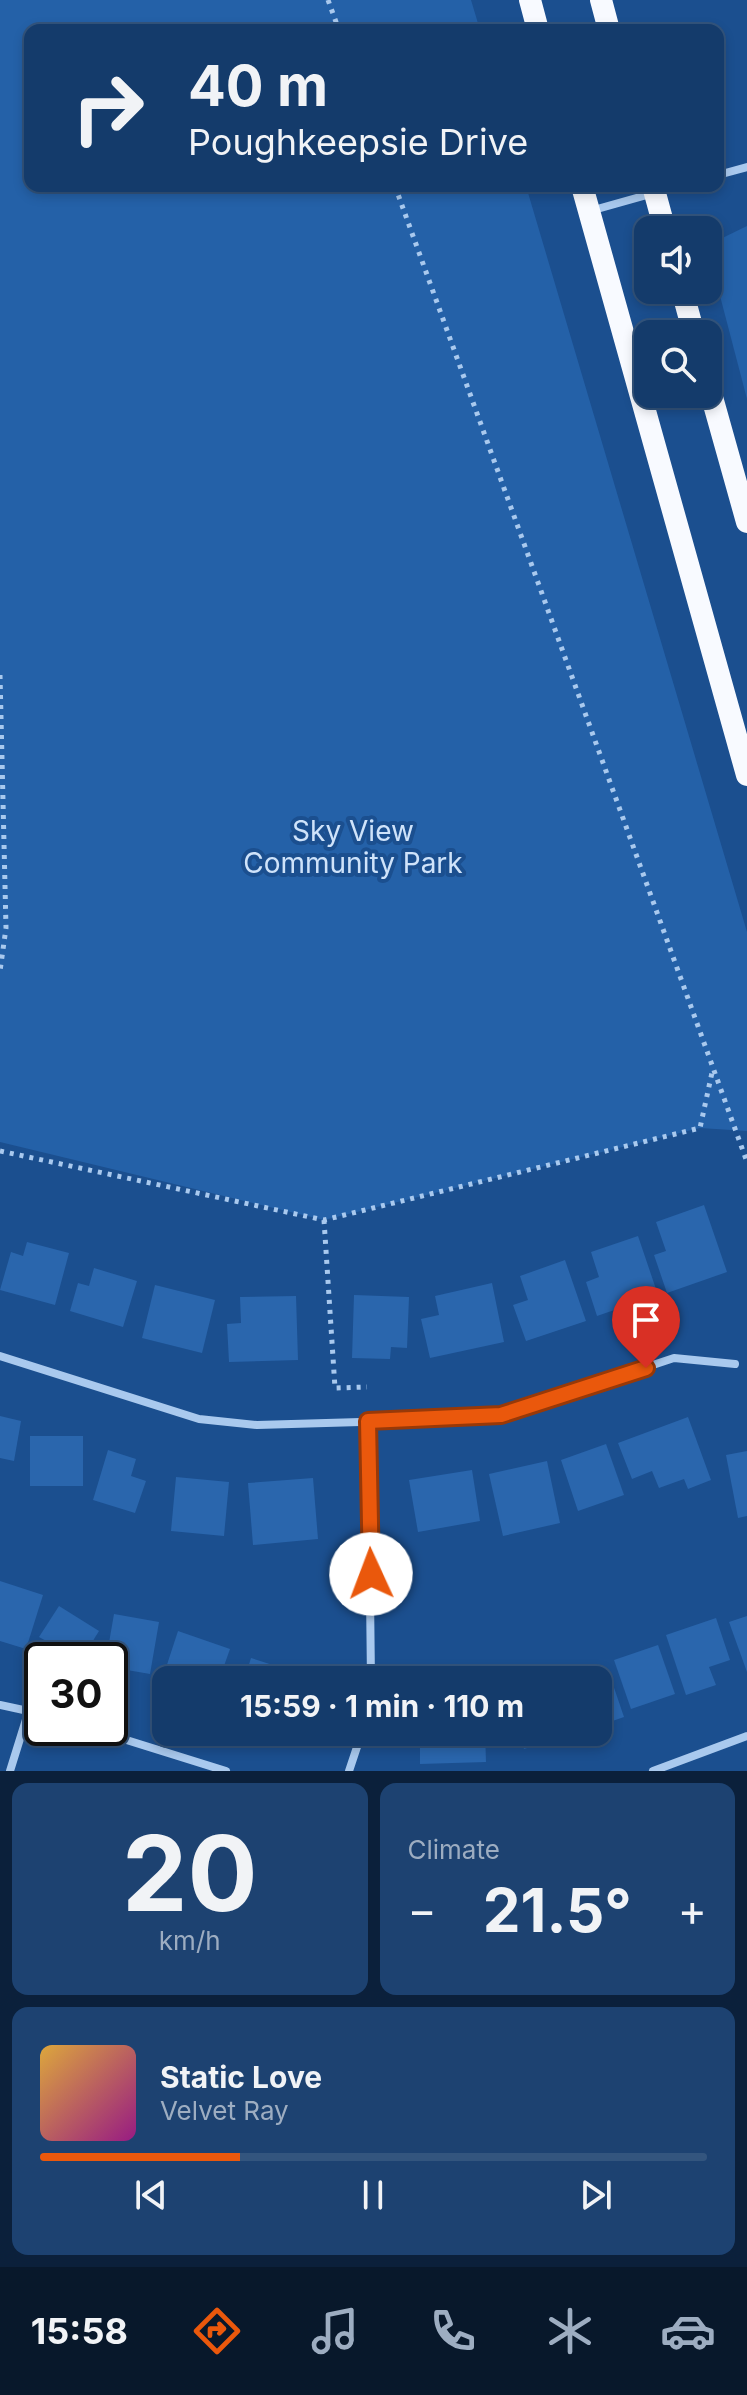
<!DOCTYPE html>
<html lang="en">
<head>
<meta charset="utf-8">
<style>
  :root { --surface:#143b6b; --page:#1d4271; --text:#f1f3f6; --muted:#9dadc1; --line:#33557e; --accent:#ea580c }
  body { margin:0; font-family:Inter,sans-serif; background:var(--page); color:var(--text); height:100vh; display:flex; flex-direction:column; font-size:30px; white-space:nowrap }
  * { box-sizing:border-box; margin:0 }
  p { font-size:26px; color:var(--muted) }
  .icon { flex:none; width:44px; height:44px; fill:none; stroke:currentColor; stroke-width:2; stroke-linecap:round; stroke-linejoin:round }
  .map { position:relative; height:1771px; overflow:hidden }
  .panel { display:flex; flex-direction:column; gap:12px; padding:12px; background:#0b203b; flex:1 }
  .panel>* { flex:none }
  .top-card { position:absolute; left:24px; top:24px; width:700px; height:168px; border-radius:16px; box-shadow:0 4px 12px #0003,0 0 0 2px var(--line); background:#143b6b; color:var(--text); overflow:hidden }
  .buttons { position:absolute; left:634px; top:216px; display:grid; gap:16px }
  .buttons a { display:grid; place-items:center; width:88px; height:88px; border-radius:16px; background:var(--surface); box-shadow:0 4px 12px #0003,0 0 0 2px var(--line); font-size:40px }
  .speed { position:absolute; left:24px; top:1642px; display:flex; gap:16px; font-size:40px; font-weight:700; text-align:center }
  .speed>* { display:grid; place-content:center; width:104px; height:104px; border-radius:50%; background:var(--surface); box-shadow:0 4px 12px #0003,0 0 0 2px var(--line); line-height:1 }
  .speed .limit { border:4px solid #111; border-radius:12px; background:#fff; color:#111 }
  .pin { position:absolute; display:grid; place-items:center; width:68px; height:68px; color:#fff; margin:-82px -34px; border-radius:50% 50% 50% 0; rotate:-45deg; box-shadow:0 0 8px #0007 }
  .pin .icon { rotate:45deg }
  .me { position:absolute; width:88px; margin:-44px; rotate:358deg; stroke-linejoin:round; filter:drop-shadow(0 0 6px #0008) }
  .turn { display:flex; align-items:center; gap:28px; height:168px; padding:0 32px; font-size:36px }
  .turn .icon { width:104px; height:104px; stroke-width:2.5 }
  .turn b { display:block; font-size:56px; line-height:68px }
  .big { font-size:60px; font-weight:700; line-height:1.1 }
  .panel .widget { flex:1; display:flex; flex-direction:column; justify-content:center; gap:12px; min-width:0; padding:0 28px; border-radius:16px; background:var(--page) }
  .panel .dial { align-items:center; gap:0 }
  .dial b { font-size:104px; line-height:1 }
  .song { display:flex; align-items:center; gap:24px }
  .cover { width:96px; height:96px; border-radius:12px; background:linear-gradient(135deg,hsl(40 70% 55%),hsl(310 70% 35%)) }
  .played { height:8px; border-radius:4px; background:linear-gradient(90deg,var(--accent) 30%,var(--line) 30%) }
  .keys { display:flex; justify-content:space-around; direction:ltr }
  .heat { display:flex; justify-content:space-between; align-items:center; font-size:44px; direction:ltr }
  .panel .tiles { flex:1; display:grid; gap:12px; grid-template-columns:1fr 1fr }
  .widget:last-child { grid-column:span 2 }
  .trip { position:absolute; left:152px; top:1666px; width:460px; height:80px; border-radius:16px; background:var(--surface); box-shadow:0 4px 12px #0003,0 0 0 2px var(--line); font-weight:700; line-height:80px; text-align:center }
  .tab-bar { display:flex; height:128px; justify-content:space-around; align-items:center; background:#08182b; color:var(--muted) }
  .tab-bar .icon { width:56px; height:56px }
  .tab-bar .on { color:var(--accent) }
  .tab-bar b { font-size:36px; color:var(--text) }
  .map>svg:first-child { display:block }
  .green { fill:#2461a8 }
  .building { fill:#2a66ad }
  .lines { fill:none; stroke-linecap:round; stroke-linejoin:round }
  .path { stroke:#a9c9ee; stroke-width:5; stroke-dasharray:4 6; stroke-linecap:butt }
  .minor { stroke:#a9c9ee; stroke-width:8 }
  .trunk { stroke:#f8faff; stroke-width:22 }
  .route-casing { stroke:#983908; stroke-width:20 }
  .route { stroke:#ea580c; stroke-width:14 }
  .labels { text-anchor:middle; stroke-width:8; stroke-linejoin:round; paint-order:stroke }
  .park-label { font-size:28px; fill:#cfe3fa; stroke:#1b4f8f }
</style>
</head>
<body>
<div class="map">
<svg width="747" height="1771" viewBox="0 0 747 1771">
  <rect width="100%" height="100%" fill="#1b4f8f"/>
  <g class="green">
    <path d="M0,0h471l9,30h-450v156h496l221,746v199l-47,-3 -376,92 -324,-78z"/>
    <path d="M747,226v173l-39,-149v-5z"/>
  </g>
  <g class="building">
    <path d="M704,1205l23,67 -60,21 -13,-38 12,-4 -10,-29z"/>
    <path d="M638,1236l20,59 -61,21 -11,-34 13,-5 -8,-25z"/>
    <path d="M27,1242l42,11 -14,52 -55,-15 11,-38 12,4z"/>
    <path d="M565,1260l21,61 -60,20 -13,-36 15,-5 -8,-24z"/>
    <path d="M94,1268l43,13 -14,46 -53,-16 8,-28 11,3z"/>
    <path d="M492,1283l12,59 -74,16 -9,-39 18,-4 -4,-19z"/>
    <path d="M155,1285l60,15 -13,53 -60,-15z"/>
    <path d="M354,1295l55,2 -2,51 -16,-1 -1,12 -38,-1z"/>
    <path d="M296,1296l2,64 -69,2 -2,-38 14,-1 -1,-26z"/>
    <path d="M0,1416l21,5 -7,40 -14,-3z"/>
    <path d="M688,1417l23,63 -23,9 -4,-10 -25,9 -7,-17 -20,8 -14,-36z"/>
    <rect x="30" y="1436" width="53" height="50"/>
    <path d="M606,1444l18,51 -46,16 -17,-51z"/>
    <path d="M108,1450l28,9 -5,17 15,5 -11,32 -42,-13z"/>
    <path d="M747,1451v65l-9,2 -12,-63z"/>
    <path d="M547,1461l13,62 -57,13 -14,-62z"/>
    <path d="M472,1470l8,51 -62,11 -9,-52z"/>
    <path d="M176,1477l53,5 -5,54 -53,-5z"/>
    <path d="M313,1478l5,61 -65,6 -5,-62z"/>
    <path d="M0,1581l43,14 -17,54 -26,-8z"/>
    <path d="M59,1606l40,25 -18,29 -42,-23z"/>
    <path d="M114,1614l45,8 -9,52 -40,-7v-7h-4z"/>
    <path d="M747,1616v56l-18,-50z"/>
    <path d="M716,1618l14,42 -21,7 7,18 -30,10 -20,-60z"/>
    <path d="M178,1631l52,18 -11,31 -58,3z"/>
    <path d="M658,1645l17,49 -44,15 -17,-49z"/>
    <path d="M251,1658l59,19 -1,3h-65z"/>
    <path d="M608,1670l16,47 -26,9v-46h-18z"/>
    <path d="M420,1732h65l1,30 -66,2z"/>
    <path d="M519,1732h54v1l-49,16z"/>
  </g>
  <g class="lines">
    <g class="path">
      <path d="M328,0l11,30"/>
      <path d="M395,186l352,976"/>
      <path d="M0,675l6,253 -6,43"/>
      <path d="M0,1151l324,69 376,-92 13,-60"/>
      <path d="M324,1220l11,168 32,-1"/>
    </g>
    <g class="minor">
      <path d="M718,175l29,-8"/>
      <path d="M590,211l89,-25"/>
      <path d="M0,1356l199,63 58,6 207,-6 37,-4 173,-57 61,6"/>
      <path d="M368,1421l3,259"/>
      <path d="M0,1705l42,9"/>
      <path d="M88,1728l138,43"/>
      <path d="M10,1771l19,-61"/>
      <path d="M349,1771l13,-39"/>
      <path d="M653,1771l94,-35"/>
    </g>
    <g class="trunk">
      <path d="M530,0l8,30"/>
      <path d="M601,0l8,30"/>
      <path d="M582,186l165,589"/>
      <path d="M653,186l12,44"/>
      <path d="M682,290l12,44"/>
      <path d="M708,383l39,139"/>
    </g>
  </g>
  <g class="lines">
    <defs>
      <path id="route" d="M371,1574l-3,-153 133,-6 145,-47"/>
    </defs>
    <use href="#route" class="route-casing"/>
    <use href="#route" class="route"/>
  </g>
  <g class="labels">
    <g class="park-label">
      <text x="353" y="841">Sky View<tspan x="353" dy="32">Community Park</tspan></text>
    </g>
  </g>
</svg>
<div class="buttons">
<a><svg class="icon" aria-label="sound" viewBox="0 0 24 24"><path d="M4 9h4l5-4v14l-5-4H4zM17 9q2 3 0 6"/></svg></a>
<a><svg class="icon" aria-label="search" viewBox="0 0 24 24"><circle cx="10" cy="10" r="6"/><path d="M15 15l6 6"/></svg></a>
</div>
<div class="speed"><div class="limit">30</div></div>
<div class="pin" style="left:646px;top:1368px;background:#d93025"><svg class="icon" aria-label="arrive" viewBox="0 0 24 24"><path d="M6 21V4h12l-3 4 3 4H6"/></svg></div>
<svg class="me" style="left:371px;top:1574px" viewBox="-20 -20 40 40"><circle r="19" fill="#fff"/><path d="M0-13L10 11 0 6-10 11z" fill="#ea580c"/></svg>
<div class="trip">15:59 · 1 min · 110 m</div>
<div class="top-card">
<div class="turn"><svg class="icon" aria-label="right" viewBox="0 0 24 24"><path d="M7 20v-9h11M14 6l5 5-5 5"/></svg><div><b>40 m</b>Poughkeepsie Drive</div></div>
</div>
</div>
<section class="panel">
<div class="tiles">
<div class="widget dial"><b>20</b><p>km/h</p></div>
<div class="widget"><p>Climate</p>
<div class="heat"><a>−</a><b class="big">21.5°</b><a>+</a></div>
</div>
<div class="widget">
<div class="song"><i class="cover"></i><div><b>Static Love</b><p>Velvet Ray</p></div></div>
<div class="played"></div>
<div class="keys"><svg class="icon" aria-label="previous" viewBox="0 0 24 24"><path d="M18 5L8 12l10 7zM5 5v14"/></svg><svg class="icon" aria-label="pause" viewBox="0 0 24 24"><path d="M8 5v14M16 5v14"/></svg><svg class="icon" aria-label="next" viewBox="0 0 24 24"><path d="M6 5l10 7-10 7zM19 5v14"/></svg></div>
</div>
</div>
</section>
<nav class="tab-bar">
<b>15:58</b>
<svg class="icon on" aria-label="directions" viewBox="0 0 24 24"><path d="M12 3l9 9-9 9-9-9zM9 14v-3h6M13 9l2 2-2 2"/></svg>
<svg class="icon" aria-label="music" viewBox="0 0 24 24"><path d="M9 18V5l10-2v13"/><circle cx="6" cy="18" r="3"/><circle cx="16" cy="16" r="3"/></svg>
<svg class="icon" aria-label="phone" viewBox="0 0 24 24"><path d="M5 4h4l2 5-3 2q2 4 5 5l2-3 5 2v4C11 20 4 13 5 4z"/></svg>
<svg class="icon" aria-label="climate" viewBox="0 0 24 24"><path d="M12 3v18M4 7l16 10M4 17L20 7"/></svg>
<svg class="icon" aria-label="car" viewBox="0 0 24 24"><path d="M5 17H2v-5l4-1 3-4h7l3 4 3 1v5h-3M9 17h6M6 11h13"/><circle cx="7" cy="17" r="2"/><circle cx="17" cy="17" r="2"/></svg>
</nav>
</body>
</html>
